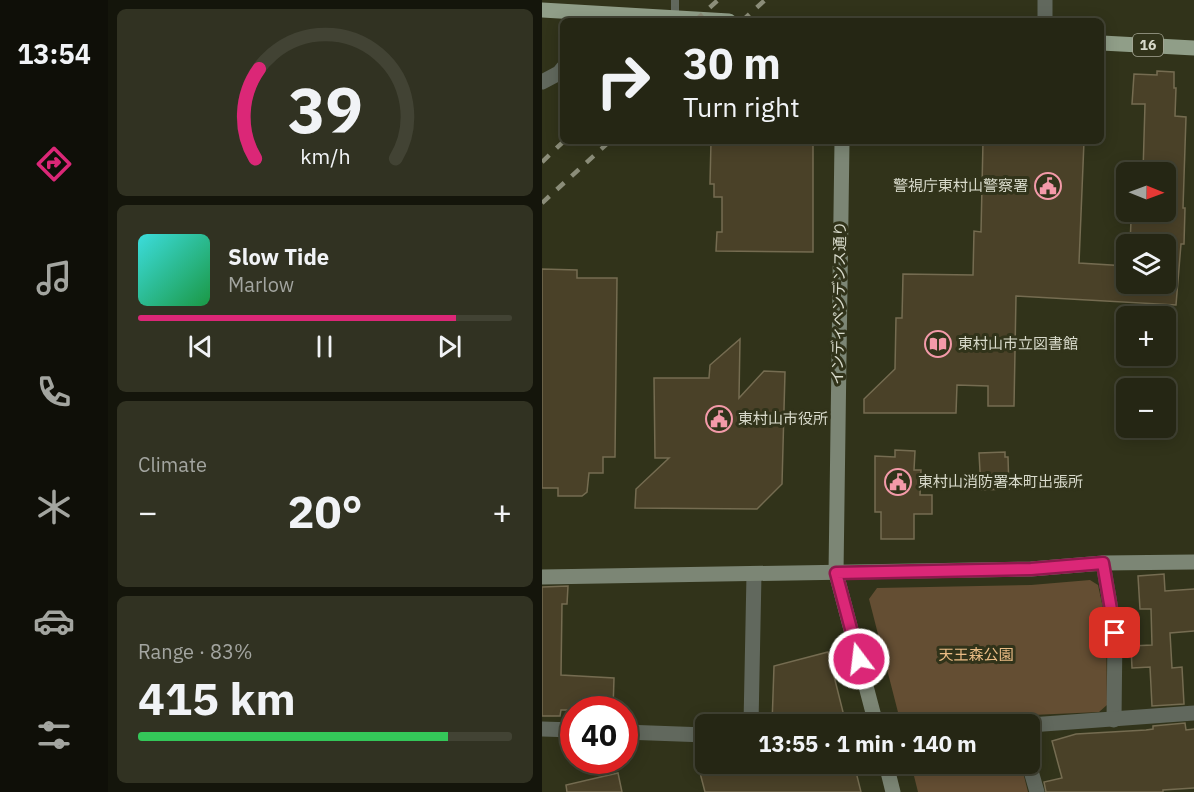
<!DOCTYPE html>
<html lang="en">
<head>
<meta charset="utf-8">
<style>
  :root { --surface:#252614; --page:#313222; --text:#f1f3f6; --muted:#a3a5a0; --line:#424334; --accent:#db2777 }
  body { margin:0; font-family:"IBM Plex Sans","Noto Sans JP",sans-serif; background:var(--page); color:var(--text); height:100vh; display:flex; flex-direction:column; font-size:22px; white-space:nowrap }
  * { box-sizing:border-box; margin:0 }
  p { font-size:20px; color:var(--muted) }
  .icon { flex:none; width:33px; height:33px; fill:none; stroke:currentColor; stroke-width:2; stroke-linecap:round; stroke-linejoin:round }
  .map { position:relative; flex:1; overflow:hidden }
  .drawer { display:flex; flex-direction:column; gap:9px; padding:9px; background:#14150b; width:434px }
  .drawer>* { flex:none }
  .banner { position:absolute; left:18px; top:18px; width:544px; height:126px; border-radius:9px; box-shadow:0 3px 15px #0003,0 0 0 2px var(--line); background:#252614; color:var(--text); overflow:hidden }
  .needle { width:39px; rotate:91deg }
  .buttons { position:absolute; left:574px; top:162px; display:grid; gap:12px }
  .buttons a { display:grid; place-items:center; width:60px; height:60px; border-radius:9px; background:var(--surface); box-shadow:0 3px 15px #0003,0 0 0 2px var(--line); font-size:30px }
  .speed { position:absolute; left:18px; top:696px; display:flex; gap:12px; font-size:30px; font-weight:700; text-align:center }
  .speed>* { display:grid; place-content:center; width:78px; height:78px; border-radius:50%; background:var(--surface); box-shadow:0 3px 15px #0003,0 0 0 2px var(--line); line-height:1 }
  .speed .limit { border:9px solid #d22; background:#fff; color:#111 }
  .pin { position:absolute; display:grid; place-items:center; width:51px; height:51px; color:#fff; margin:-26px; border-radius:12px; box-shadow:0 3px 9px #0006 }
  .me { position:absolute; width:66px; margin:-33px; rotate:345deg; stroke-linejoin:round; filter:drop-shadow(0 0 4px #0008) }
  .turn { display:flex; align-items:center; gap:21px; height:126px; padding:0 24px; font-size:27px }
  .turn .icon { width:78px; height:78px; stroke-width:2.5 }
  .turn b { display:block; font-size:42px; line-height:51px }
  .big { font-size:45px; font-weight:800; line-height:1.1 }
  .drawer .card { flex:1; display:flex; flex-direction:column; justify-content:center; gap:9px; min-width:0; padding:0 21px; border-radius:9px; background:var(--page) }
  .drawer .dial { align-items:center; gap:0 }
  .dial svg { height:156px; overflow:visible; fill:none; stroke:var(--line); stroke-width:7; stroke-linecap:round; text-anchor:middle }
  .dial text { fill:var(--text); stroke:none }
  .song { display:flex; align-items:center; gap:18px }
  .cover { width:72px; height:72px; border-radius:9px; background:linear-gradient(135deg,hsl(180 70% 55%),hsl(140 70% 35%)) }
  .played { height:6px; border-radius:3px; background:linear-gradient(90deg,var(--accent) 85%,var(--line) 85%) }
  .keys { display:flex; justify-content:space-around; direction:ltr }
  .heat { display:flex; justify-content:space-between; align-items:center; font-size:33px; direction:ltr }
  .charge { height:9px; border-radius:4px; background:linear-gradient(90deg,#34c759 83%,var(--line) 0) }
  .trip { position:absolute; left:153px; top:714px; width:345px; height:60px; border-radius:9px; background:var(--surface); box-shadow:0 3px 15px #0003,0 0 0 2px var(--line); font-weight:800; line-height:60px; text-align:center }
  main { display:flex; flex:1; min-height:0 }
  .menu { display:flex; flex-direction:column; width:108px; justify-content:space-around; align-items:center; background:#0f0f08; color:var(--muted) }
  .menu .icon { width:42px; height:42px }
  .menu .on { color:var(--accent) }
  .menu b { font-size:27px; color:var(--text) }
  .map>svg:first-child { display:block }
  .green { fill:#644e33 }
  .building { fill:#4a4128; stroke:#756c51; stroke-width:1.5 }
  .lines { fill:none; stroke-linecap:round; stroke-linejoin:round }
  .lane { stroke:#61685d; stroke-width:8 }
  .street { stroke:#61685d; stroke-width:15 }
  .secondary { stroke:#7c8675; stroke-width:15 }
  .primary { stroke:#909e88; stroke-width:15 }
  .rail { stroke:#8b8d79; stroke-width:4.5; stroke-dasharray:10 10; stroke-linecap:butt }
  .route-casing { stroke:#8e194d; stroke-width:15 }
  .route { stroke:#db2777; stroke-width:10 }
  .labels { text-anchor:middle; stroke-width:6; stroke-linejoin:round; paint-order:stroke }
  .shield { fill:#31331a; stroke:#a6a896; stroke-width:1.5 }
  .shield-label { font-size:14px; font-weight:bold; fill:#d8dacb }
  .poi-label { font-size:15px; fill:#d8dacb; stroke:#31331a; text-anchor:start }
  .street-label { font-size:15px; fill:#d8dacb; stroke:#31331a }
  .park-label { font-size:15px; fill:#eabc85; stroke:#31331a }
</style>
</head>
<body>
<main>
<nav class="menu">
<b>13:54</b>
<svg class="icon on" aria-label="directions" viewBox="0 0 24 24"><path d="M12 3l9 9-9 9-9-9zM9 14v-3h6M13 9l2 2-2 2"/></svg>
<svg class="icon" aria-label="music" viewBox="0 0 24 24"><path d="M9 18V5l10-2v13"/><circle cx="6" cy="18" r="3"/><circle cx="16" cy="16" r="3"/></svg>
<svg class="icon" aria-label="phone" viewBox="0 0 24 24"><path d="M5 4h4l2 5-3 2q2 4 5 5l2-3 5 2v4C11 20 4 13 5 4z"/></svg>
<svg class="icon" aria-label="climate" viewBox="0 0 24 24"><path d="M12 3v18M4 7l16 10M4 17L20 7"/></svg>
<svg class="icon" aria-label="car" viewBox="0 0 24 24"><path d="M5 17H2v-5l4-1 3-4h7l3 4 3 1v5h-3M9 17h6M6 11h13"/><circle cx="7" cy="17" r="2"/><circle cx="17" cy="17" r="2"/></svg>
<svg class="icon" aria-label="filters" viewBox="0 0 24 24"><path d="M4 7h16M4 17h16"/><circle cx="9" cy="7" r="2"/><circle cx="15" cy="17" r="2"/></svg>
</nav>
<section class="drawer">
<div class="card dial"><svg viewBox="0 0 100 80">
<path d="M14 69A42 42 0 1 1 86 69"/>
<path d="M14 69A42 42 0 0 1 16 23" stroke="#db2777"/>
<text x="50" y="56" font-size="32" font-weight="700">39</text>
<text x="50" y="72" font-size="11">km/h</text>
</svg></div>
<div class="card">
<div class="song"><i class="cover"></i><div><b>Slow Tide</b><p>Marlow</p></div></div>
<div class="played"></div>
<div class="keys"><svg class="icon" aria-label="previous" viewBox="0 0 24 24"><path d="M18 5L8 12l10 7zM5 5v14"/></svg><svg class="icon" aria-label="pause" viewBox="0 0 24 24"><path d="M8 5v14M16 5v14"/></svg><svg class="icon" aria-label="next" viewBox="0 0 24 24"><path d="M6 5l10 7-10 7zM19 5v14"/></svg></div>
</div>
<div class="card"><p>Climate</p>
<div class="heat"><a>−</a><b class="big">20°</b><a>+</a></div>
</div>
<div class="card"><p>Range · 83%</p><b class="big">415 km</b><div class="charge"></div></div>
</section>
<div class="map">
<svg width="653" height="792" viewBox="0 0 653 792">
  <rect width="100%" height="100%" fill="#31331a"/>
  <g class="green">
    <path d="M548,580l8,5 8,37 1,83 -8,7 -90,4 2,8h-110l-32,-125 8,-11 154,-3z"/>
    <path d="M369,764h110l7,28h-110z"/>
  </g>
  <g class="building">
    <path d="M615,71l17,1v16h2l-1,28 11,1 -3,91h2l-1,36h-3l-5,61 -160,-9 -2,110h-26v-20l-31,-1 -1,28h-92v-14l31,-30 1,-51h6l1,-44 70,1 1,-44 7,1 2,-91h101l-5,122 48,3v18h39v-40h-36l1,-23 6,1v-10h29v-40h-23l2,-68h-13l2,-30 23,1z"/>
    <path d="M169,141h102v111l-97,-1 1,-19h5v-35h-8v-13h-4z"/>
    <path d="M0,269l35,1v8h40l-2,179h-12v16h-14l-2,19 -5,4h-24v-8h-16z"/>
    <path d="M198,339l-1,59 25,-27 21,1 -3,112 -25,25 -122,-1 1,-19 33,-31h-14l-1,-80h55l1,-13z"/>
    <path d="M353,450l20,1 -1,19h7l-1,25h12v19h-18v25h-33v-27h-6v-56l20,1z"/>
    <path d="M463,452v5h3l1,32 -28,1 -2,-37z"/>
    <path d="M622,574l1,17 30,-2v42l-25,2 2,35 10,-1 2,37 -32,2 -2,-39 -18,1 -1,-22 21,-1 -1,-36h-11l-2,-33z"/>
    <path d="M26,586l-1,18h-5l-1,71 53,3 -1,32h-52l-1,6h-18v-129z"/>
    <path d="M286,652l18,72h-74l2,-58z"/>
    <path d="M643,723l1,7 9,-1v59l-32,2v2h-117l-2,-10 18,-4 -10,-37 24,-7 70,-4 7,-1v-3z"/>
    <path d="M177,764h135l7,28h-156l-6,-23z"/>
    <path d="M76,773l4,19h-55l-1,-7z"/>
  </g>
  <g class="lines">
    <path class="lane" d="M133,18v-18"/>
    <g class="street">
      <path d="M503,21v-21"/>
      <path d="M0,82l17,-9 4,-5"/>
      <path d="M561,563l12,70 -1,87"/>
      <path d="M209,724l3,-150"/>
      <path d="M488,725l165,-12"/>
      <path d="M0,729l32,1"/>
      <path d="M82,732l82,3"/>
      <path d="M487,764l8,28"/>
    </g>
    <g class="secondary">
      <path d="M300,141l-6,432 40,151"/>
      <path d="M0,577l489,-8 72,-6 92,-1"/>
      <path d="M344,764l7,28"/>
    </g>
    <g class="primary">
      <path d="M0,10l187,11"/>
      <path d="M560,43l93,5"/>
    </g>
    <g class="rail">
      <path d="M153,21l23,-21"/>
      <path d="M200,21l23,-21"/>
      <path d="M0,162l22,-21"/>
      <path d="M0,203l68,-62"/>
    </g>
  </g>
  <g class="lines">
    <defs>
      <path id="route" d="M317,659l-23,-86 195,-4 72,-6 12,70"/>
    </defs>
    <use href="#route" class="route-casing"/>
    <use href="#route" class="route"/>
  </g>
  <defs>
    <symbol id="civic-ring" viewBox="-11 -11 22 22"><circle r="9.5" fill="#31331a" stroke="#f39aa9" stroke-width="1.5"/><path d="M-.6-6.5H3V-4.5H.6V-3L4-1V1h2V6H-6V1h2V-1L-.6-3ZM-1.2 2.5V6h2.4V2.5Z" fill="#f39aa9"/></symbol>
    <symbol id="library-ring" viewBox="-11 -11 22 22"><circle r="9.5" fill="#31331a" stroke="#f39aa9" stroke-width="1.5"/><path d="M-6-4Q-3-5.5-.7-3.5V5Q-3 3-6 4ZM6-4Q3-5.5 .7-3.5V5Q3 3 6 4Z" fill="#f39aa9"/></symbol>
  </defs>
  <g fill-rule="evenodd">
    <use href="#civic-ring" x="491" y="171" width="30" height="30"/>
    <use href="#library-ring" x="381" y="329" width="30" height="30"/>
    <use href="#civic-ring" x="162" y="404" width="30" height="30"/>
    <use href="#civic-ring" x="341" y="467" width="30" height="30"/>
  </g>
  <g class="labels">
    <rect class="shield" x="591" y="34" width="30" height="22" rx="4.5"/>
    <g class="shield-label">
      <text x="606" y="50">16</text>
    </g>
    <g class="poi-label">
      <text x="486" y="191" text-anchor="end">警視庁東村山警察署</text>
      <text x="416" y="349">東村山市立図書館</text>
      <text x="196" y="424">東村山市役所</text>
      <text x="376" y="487">東村山消防署本町出張所</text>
    </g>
    <g class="street-label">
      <text transform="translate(297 303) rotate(-89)" y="5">インディペンデンス通り</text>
    </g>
    <g class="park-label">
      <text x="434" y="660">天王森公園</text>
    </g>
  </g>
</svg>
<div class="buttons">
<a><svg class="needle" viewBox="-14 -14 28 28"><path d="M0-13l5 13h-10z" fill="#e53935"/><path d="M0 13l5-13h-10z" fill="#a3a5a0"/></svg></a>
<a><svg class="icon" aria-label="layers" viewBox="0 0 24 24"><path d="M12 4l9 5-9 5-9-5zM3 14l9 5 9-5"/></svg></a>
<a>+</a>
<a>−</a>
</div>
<div class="speed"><div class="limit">40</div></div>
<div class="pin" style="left:573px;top:633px;background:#d93025"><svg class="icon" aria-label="arrive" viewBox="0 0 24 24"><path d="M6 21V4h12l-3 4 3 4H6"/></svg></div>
<svg class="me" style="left:317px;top:659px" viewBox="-20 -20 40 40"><circle r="17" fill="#db2777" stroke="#fff" stroke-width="3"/><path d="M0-11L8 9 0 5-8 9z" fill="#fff"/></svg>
<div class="trip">13:55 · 1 min · 140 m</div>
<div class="banner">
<div class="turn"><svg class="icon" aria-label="right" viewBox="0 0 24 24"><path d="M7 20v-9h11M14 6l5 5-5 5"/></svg><div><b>30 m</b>Turn right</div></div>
</div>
</div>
</main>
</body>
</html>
